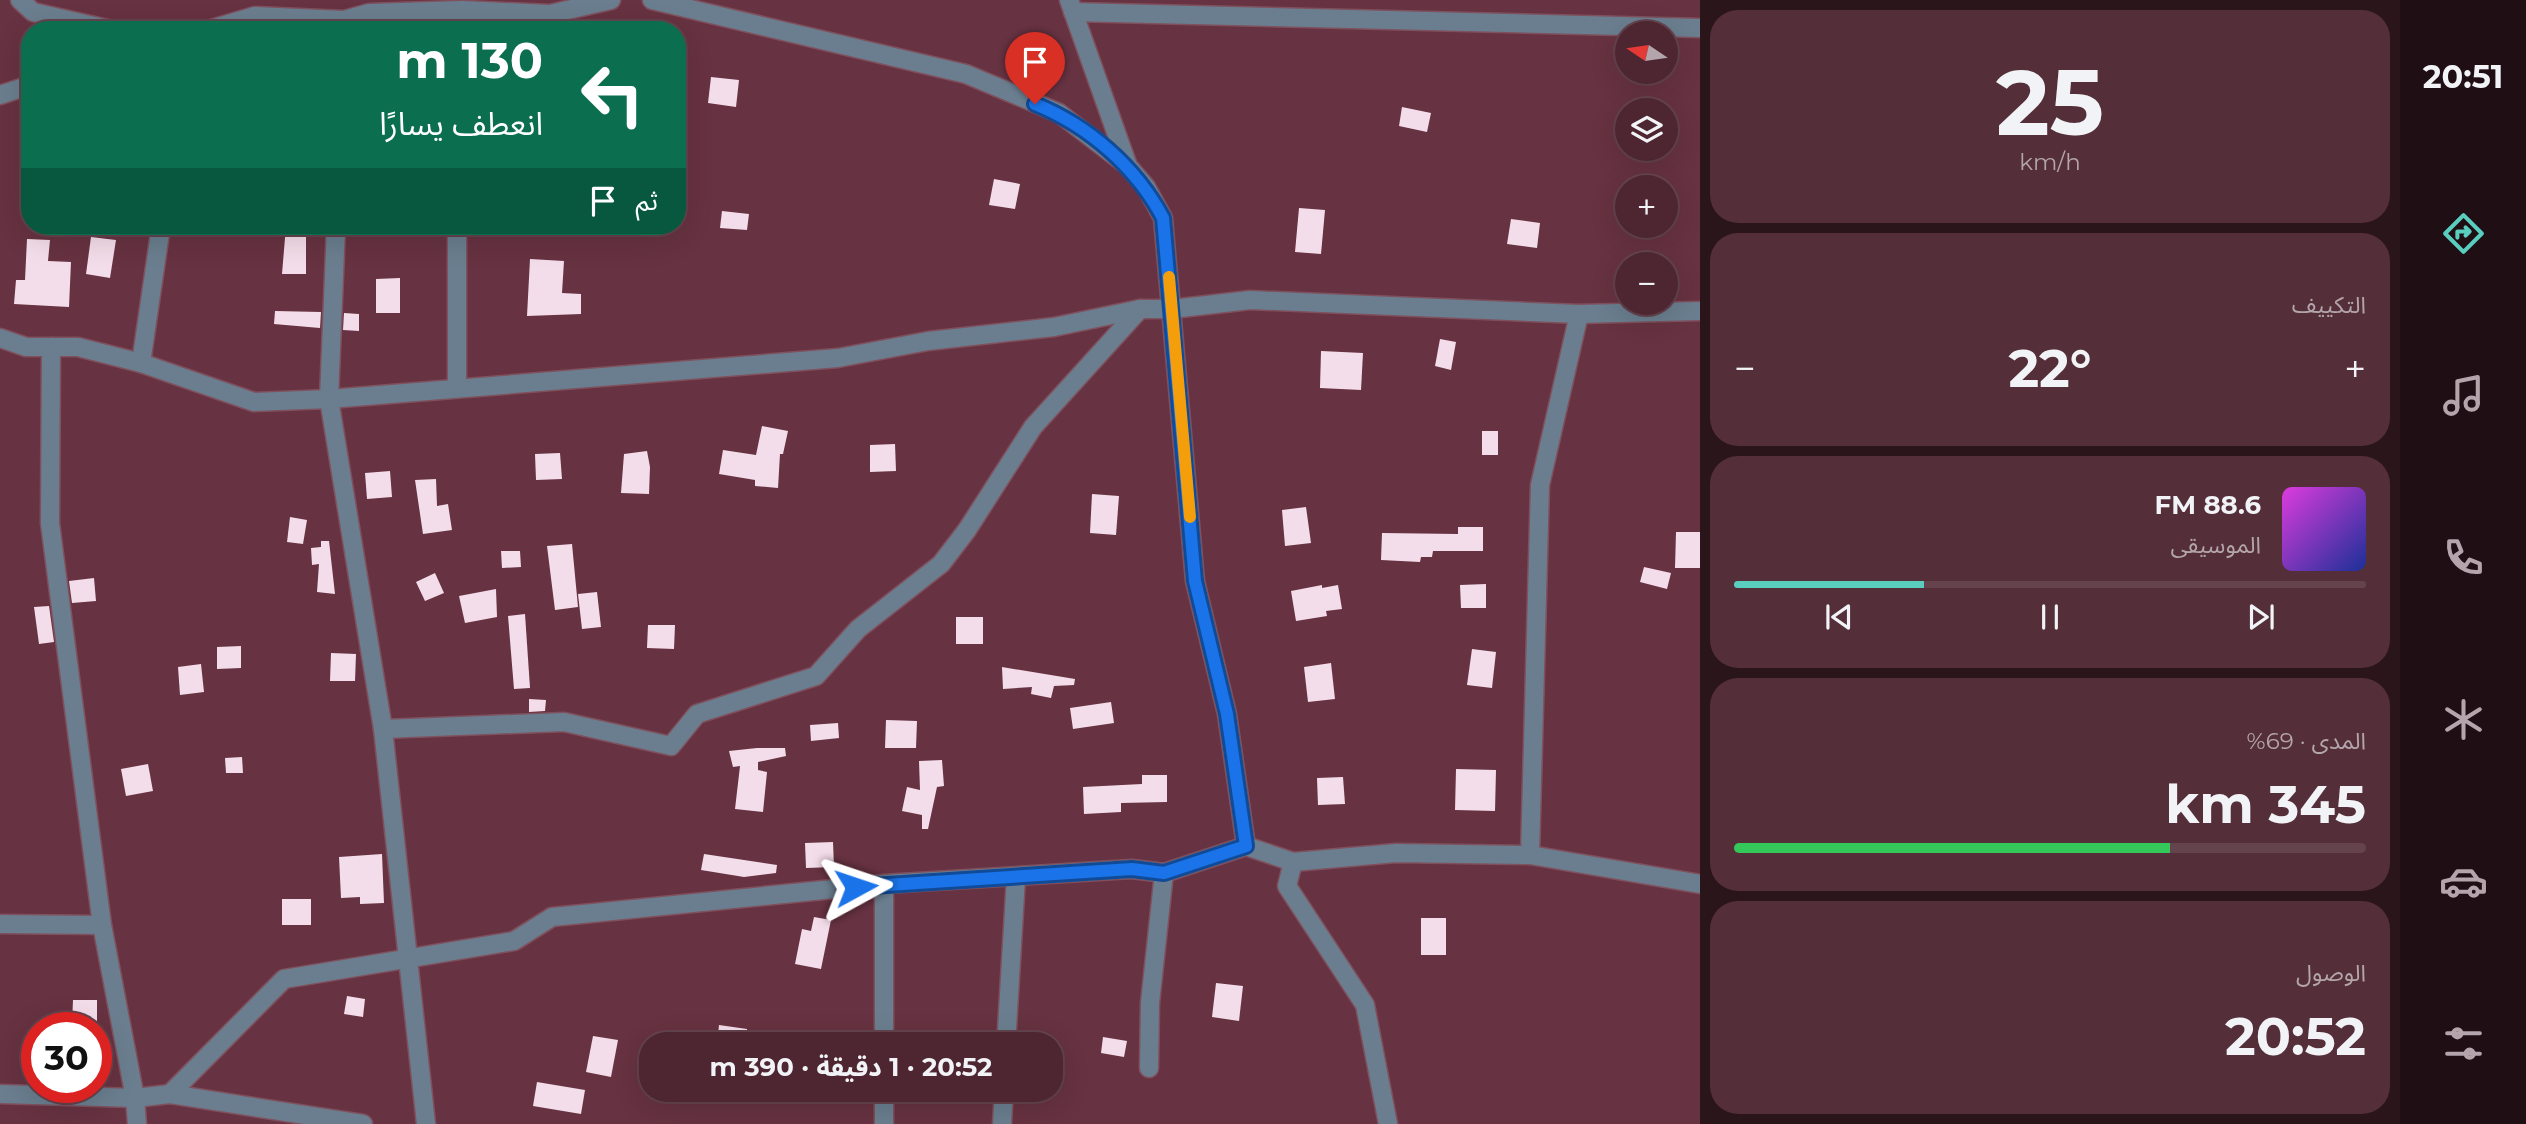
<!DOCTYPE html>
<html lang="ar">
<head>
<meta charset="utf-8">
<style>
  :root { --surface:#4d2631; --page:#542e39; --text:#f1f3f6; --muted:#b3a5ab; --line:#64434d; --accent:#59cebe }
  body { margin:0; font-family:Montserrat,"Noto Sans Arabic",sans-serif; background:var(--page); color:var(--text); direction:rtl; height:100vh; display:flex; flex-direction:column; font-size:26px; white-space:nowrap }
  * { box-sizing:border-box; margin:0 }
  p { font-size:23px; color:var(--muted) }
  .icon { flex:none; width:38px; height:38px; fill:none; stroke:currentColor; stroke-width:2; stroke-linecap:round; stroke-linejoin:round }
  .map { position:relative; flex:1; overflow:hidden; direction:ltr }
  .panel { display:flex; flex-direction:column; gap:10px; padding:10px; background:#2a151b; width:700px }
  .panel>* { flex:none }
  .guide { position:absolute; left:21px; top:21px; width:665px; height:214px; border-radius:28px; box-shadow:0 7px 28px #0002,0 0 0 2px var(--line); direction:rtl; background:#0b6e4f; color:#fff; overflow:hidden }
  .needle { width:46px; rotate:283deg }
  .fabs { position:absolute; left:1615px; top:21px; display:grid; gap:14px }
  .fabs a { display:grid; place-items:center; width:63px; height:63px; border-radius:50%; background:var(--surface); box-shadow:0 7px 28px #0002,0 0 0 2px var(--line); font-size:35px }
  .speed { position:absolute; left:21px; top:1012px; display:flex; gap:14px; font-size:35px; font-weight:700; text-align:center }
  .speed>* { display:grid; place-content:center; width:91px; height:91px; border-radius:50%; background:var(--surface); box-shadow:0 7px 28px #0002,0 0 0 2px var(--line); line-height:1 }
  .speed .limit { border:10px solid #d22; background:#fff; color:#111 }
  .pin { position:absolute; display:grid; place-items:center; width:60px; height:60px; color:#fff; margin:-72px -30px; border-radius:50% 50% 50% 0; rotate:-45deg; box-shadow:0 0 7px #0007 }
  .pin .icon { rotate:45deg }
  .me { position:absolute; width:77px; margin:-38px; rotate:85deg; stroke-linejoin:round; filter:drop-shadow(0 0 5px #0008) }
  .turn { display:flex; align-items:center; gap:24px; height:147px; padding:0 28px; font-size:32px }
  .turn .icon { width:91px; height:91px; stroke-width:2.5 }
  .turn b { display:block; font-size:49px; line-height:60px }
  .then { display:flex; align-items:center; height:66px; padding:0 28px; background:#0003; gap:14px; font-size:26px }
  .big { font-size:52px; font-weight:700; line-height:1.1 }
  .panel .card { flex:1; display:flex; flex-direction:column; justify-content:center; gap:10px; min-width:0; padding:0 24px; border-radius:28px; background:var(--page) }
  .panel .dial { align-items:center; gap:0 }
  .dial b { font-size:91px; line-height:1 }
  .song { display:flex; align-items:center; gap:21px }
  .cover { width:84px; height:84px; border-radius:10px; background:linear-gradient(135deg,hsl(300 70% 55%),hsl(230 70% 35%)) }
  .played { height:7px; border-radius:4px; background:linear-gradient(90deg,var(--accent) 30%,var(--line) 30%) }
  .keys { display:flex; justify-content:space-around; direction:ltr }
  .heat { display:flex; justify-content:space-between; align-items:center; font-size:38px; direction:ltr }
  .charge { height:10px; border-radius:5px; background:linear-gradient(90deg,#34c759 69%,var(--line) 0) }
  .trip { position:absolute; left:639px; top:1032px; width:424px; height:70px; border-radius:28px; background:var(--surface); box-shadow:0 7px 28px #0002,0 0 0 2px var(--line); font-weight:700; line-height:70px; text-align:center; direction:rtl }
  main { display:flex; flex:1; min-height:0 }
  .tab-bar { display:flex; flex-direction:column; width:126px; justify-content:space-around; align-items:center; background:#1f0f14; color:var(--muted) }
  .tab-bar .icon { width:49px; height:49px }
  .tab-bar .active { color:var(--accent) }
  .tab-bar b { font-size:32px; color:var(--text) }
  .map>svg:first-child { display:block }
  .building { fill:#f4ddea }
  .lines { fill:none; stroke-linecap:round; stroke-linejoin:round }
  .minor-casing { stroke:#7f505d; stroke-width:21 }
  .minor { stroke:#6a7e8f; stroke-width:18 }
  .route-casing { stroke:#114b97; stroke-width:18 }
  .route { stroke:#1a73e8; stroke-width:12 }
  .slow { stroke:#f59e0b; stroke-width:12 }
</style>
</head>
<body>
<main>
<nav class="tab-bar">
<b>20:51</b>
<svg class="icon active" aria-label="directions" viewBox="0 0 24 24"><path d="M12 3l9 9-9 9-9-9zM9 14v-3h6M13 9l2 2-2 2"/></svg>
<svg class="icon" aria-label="music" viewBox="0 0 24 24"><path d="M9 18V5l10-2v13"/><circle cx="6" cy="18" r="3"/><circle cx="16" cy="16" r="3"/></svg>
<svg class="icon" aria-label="phone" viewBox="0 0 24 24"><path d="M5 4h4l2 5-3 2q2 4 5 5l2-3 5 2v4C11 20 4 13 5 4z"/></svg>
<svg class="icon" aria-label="climate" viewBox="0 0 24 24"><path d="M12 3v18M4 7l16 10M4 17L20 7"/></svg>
<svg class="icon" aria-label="car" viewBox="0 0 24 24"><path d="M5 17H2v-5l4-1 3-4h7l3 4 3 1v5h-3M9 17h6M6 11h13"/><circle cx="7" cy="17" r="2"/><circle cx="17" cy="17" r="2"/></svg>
<svg class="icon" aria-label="filters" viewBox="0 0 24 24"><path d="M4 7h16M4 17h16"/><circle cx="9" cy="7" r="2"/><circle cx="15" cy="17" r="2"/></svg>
</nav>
<section class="panel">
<div class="card dial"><b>25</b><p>km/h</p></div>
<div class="card"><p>التكييف</p>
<div class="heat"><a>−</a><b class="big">22°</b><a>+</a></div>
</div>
<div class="card">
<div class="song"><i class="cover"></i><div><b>88.6 FM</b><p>الموسيقى</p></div></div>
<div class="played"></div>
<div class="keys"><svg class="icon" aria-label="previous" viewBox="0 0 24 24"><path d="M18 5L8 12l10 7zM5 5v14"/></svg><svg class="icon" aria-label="pause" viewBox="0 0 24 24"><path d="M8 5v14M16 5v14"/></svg><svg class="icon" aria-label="next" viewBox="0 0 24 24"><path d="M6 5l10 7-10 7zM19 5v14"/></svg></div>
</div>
<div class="card"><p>المدى · 69%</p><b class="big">345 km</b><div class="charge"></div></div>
<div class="card"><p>الوصول</p><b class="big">20:52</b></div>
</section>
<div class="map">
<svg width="1700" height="1124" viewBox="0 0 1700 1124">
  <rect width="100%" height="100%" fill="#673241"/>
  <g class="building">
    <path d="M711,77l28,3 -3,27 -28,-4z"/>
    <path d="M1402,107l29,6 -4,19 -28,-6z"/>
    <path d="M994,179l26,5 -5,25 -26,-4z"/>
    <path d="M1299,208l26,2 -4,44 -26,-2z"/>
    <path d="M722,211l27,3 -2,16 -27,-2z"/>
    <path d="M1511,219l29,4 -3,25 -30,-4z"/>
    <path d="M286,226h20v48h-24z"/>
    <path d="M91,237l25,3 -6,38 -24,-4z"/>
    <path d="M27,239l23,1 -2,21 23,1 -2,45 -55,-3 2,-24h9z"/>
    <path d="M530,259l34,2 -2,32 19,1v20l-54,2z"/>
    <path d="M400,278v35h-24v-34z"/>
    <path d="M275,311l46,1 -1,16 -46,-4z"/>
    <path d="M344,313l15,1v17l-16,-1z"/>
    <path d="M1440,339l16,3 -5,28 -16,-4z"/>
    <path d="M1321,351l42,2 -2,37 -41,-2z"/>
    <path d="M762,426l26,5 -5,23h-3l-2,34 -23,-2v-6l-36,-6 4,-24 33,5z"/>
    <rect x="1482" y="431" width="16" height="24"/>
    <path d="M895,444l1,27 -26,1v-27z"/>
    <path d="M647,451l3,16 -1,27 -28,-1 3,-39z"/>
    <path d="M560,453l2,26 -26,1 -1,-26z"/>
    <path d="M390,471l2,26 -25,2 -2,-26z"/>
    <path d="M436,479l1,27 11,-2 4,26 -29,4 -8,-54z"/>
    <path d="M1092,494l27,2 -3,39 -26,-2z"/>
    <path d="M1306,507l5,36 -26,3 -3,-36z"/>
    <path d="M290,517l17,3 -4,24 -16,-2z"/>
    <path d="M1458,527h25v24h-50l-1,6h-11l-1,5 -39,-2 1,-27 76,1z"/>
    <path d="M1676,532h24v36h-25z"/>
    <path d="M321,541h8l6,53 -18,-2 2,-28 -7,1 -1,-17 10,-1z"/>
    <path d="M572,544l6,63 -23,3 -8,-64z"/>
    <path d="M501,551h19l1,16 -19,1z"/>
    <path d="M1644,567l27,6 -4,16 -27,-7z"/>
    <path d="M435,573l9,20 -19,8 -9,-19z"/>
    <path d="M94,578l2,23 -24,2 -3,-22z"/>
    <path d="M1486,584v24h-25l-1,-23z"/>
    <path d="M1322,585v3l16,-3 4,24 -16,2 1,5 -31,5 -5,-30z"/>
    <path d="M496,589l1,28 -32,6 -6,-27z"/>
    <path d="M597,592l4,35 -19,2 -4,-35z"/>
    <path d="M49,606l5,36 -15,2 -5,-37z"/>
    <path d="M525,614l5,74 -16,1 -6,-73z"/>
    <rect x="956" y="617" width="27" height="27"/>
    <path d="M648,625h27l-1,24 -27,-1z"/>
    <path d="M241,646v22l-24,1v-22z"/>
    <path d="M1472,649l24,3 -4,36 -25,-3z"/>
    <path d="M331,653l25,1 -1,27h-25z"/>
    <path d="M1331,663l4,36 -27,3 -4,-35z"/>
    <path d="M201,664l3,28 -24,3 -2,-28z"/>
    <path d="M1002,667l73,12 -1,6 -20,1 -3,12 -20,-4 1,-7 -29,2z"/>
    <path d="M529,699l17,1 -1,11 -16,1z"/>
    <path d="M1111,702l3,21 -41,6 -3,-21z"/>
    <path d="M886,720l31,1 -1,27h-31z"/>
    <path d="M838,723l1,15 -28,3 -1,-16z"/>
    <path d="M757,748h28l1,8 -28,6v8l9,2 -4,40 -28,-3 5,-43 -7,1 -4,-16z"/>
    <path d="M242,757l1,16h-17l-1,-15z"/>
    <path d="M942,760l2,26 -7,1 -9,42h-6v-14l-20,-4 5,-24 13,3 -1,-29z"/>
    <path d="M148,764l5,27 -27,5 -5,-27z"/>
    <path d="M1456,769l40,1 -1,41 -40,-1z"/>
    <path d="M1142,775h25v27l-46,1v9l-37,2 -1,-27 59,-3z"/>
    <path d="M1343,777l2,27 -27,1 -1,-27z"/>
    <path d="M833,842l1,25 -28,1 -1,-25z"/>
    <path d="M382,854l2,49 -24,1v-7l-19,1 -2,-41z"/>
    <path d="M704,854l73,11 -1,8 -32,4 -43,-7z"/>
    <rect x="282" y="899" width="29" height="26"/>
    <path d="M814,917l17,3 -10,49 -26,-5 7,-35 9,2z"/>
    <rect x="1421" y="918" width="25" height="37"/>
    <path d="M1216,983l27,3 -4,35 -27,-4z"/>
    <path d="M347,996l18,3 -2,18 -19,-3z"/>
    <path d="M73,1000h24v25h-25z"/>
    <path d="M719,1025l28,4 -1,16h-29z"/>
    <path d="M593,1036l25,4 -7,37 -25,-5z"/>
    <path d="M1103,1037l24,4 -3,16 -23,-4z"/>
    <path d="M537,1082l48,8 -4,24 -48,-8z"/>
  </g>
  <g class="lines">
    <defs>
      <g id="minor">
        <path d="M20,0l13,12 79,18"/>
        <path d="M652,0l314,74 93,39 69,53"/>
        <path d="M1069,0l59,166 18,21 17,31 32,363 32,133 19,132"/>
        <path d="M1073,12l627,16"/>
        <path d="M208,30l47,-14 89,4 25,-7 93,-3 88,4 61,-14"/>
        <path d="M462,30v-20"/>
        <path d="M0,95l30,-10"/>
        <path d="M336,226l-7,173 54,330 181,-7 107,24 26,-32 119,-38 42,-47 83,-65 26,-34 66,-103 107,-118"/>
        <path d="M0,338l26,9h52l63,16 113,39 75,-3 509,-41 90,-17 126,-14 86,-18h32l78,-9 329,14 121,-3"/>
        <path d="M141,363l20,-137"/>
        <path d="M457,387v-161"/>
        <path d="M383,729l43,395"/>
        <path d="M1530,855l10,-370 39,-171"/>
        <path d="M1293,862l-6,24 78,119 23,119"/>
        <path d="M884,884v161"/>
        <path d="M0,924l102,1 -52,-402 1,-176"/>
        <path d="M102,925l33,173 2,26"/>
        <path d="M1006,1045l10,-168"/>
        <path d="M1149,1068l1,-65 14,-130"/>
        <path d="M884,1090v34"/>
        <path d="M0,1094l135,4 35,-4 193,30"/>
        <path d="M170,1094l114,-115 230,-38 38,-24 332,-33 248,-15 32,4 82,-27 47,16 103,-9 134,2 170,29"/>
        <path d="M1002,1124l2,-34"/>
      </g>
    </defs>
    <use href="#minor" class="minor-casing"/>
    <use href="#minor" class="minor"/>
  </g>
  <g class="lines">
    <defs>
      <path id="route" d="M856,887l276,-18 32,4 82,-27 -19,-132 -32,-133 -32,-363c-27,-51 -74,-92 -128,-114"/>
    </defs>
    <use href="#route" class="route-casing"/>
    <use href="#route" class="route"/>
    <path class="slow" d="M1169,277l21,240"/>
  </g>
</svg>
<div class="fabs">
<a><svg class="needle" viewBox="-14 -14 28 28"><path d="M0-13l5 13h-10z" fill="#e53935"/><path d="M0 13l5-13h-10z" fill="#b3a5ab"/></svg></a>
<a><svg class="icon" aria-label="layers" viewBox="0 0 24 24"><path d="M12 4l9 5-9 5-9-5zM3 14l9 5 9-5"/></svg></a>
<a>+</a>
<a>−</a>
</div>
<div class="speed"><div class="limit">30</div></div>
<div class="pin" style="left:1035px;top:104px;background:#d93025"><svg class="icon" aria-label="arrive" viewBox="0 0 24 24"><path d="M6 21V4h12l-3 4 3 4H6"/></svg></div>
<svg class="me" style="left:856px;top:887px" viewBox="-20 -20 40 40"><path d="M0-17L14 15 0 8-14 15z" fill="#1a73e8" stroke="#fff" stroke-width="4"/></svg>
<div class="trip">20:52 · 1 دقيقة · 390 m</div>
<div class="guide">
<div class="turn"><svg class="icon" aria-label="left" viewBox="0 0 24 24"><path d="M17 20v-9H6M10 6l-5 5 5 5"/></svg><div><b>130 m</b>انعطف يسارًا</div></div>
<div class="then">ثم<svg class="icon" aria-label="arrive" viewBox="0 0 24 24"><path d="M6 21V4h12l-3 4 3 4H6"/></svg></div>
</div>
</div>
</main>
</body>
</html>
